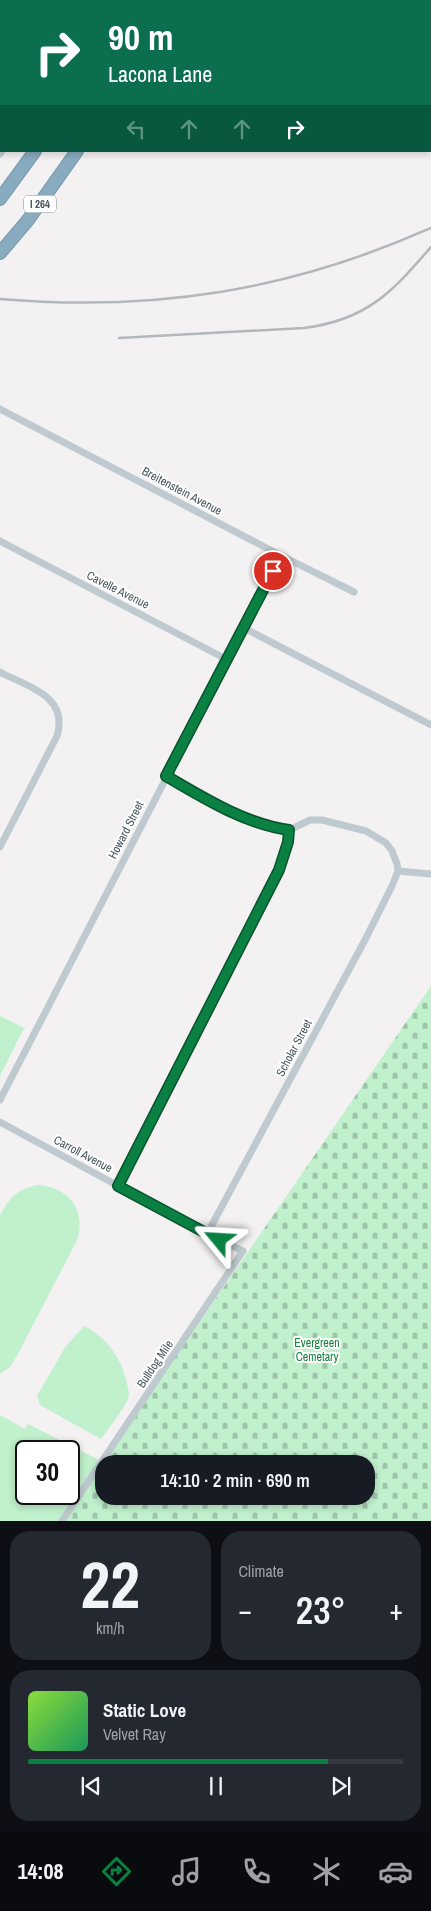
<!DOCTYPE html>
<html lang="en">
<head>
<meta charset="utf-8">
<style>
  :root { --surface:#171b24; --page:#242831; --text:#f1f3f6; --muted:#9ea1a6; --line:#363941; --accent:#0b8043 }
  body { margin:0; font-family:"Archivo Narrow",sans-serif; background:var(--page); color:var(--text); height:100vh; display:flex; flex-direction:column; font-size:19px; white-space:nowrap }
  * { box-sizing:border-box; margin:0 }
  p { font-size:16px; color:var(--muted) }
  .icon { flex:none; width:28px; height:28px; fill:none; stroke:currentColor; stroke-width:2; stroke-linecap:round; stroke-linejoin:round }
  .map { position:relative; height:1521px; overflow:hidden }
  .panel { display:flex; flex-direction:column; gap:10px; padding:10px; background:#0d0f14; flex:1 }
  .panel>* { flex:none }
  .hud { position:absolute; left:0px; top:0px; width:431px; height:152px; box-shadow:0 2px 8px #0003; background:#0b6e4f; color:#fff; overflow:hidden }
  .speed { position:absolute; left:15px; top:1440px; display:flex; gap:10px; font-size:25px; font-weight:700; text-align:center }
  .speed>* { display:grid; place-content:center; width:65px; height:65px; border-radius:50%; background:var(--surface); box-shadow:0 2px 8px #0003; line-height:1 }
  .speed .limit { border:2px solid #111; border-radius:8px; background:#fff; color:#111 }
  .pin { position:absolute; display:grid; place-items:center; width:42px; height:42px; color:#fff; margin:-21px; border:2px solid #fff; border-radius:50%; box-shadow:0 1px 5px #0007 }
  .me { position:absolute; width:55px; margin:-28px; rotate:297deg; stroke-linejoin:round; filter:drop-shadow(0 0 4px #0008) }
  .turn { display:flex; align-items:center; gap:18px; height:105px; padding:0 25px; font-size:22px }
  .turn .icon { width:65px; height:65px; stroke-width:2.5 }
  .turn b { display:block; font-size:35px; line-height:42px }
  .lanes { display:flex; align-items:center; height:48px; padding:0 25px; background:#0003; justify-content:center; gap:25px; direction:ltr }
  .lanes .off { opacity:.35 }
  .big { font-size:38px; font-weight:600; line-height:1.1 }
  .panel .widget { flex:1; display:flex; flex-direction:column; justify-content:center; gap:8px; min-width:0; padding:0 18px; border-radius:20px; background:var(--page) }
  .panel .dial { align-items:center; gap:0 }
  .dial b { font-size:65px; line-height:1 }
  .song { display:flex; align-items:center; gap:15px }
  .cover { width:60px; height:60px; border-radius:8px; background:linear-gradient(135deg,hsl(90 70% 55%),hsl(150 70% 35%)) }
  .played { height:5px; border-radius:2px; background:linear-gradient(90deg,var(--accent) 80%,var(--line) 80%) }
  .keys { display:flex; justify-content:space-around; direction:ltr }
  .heat { display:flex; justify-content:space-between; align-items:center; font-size:28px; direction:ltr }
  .panel .tiles { flex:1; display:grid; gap:10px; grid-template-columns:1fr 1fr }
  .widget:last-child { grid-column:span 2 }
  .trip { position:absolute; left:95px; top:1455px; width:280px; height:50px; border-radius:20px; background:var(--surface); box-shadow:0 2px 8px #0003; font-weight:600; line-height:50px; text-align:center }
  .tabs { display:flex; height:80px; justify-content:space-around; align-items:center; background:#090b0e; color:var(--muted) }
  .tabs .icon { width:35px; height:35px }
  .tabs .selected { color:var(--accent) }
  .tabs b { font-size:22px; color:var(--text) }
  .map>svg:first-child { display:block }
  .grass { fill:#c0f0cc; fill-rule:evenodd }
  .cemetery { fill:url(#cemetery-stones); fill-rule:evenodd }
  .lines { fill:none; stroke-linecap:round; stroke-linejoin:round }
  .motorway-casing { stroke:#7496ab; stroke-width:14 }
  .minor { stroke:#becacf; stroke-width:7 }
  .motorway { stroke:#88abbf; stroke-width:12 }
  .rail { stroke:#b3b7bb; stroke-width:2.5 }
  .route-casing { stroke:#07532c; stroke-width:12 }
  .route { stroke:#0b8043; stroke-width:9 }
  .labels { text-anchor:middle; stroke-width:4; stroke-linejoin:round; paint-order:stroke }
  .shield { fill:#fff; stroke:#7f898e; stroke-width:1 }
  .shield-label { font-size:11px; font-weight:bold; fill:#48575e }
  .street-label { font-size:12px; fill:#48575e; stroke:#fff }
  .park-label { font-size:12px; fill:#17823d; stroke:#fff }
</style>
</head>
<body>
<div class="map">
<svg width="431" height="1521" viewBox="0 0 431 1521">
  <defs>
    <pattern id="cemetery-stones" width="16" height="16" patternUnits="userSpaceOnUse" patternTransform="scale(1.25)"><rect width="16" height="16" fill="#c0f0cc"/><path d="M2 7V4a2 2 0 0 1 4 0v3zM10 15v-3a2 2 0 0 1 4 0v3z" fill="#9ec5a9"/></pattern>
  </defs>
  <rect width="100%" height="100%" fill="#f3f1f1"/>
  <g class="grass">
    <path d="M0,1016l24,12 -24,48z"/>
    <path d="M37,1185c32,1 51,27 39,57l-57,110 -9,15 -10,7v-159c9,-17 18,-26 37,-30z"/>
    <path d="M84,1326c23,12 38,32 43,58 1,4 3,11 1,15 -4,10 -20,30 -27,40l-61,-34 -3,-9 29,-50z"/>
    <path d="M0,1415l25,14 3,-5 71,36 -40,61h-59zM26,1451h43v43h-43z"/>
  </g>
  <path class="cemetery" d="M431,986v535h-369l51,-73zM104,1464h262v32h-262z"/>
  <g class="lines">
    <defs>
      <g id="motorway">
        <path d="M123,1l1,-1"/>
        <path d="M160,1l1,-1"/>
        <path d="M179,1v-1"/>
        <path d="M0,199l35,-48"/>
        <path d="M0,253l28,-33 49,-69"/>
      </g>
    </defs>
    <use href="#motorway" class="motorway-casing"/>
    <g class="minor">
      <path d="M27,0l3,1"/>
      <path d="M84,1v-1"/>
      <path d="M345,1l1,-1"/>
      <path d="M0,154l2,-3"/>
      <path d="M0,409l282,147 72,36"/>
      <path d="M0,541l226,118"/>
      <path d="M244,628l187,97"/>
      <path d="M0,672c28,15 69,24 57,64l-57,111"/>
      <path d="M166,776l81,43 25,9 17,2 21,-10h12l44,11 20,12 6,8 5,13 1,7 -6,15 -26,52 -159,296"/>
      <path d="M398,871l33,3"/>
      <path d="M0,1100l273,-529"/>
      <path d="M0,1122l207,112 36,17 -181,270"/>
      <path d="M117,1186l162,-316 9,-28 1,-12"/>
    </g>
    <use href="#motorway" class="motorway"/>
    <g class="rail">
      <path d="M0,299c154,13 289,-8 431,-71"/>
      <path d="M119,338l185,-10c63,-8 88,-36 127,-81"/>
    </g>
  </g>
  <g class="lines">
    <defs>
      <path id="route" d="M219,1240l-101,-54 161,-316 9,-28 1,-12c-44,-6 -85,-32 -123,-54l107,-205"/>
    </defs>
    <use href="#route" class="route-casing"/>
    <use href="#route" class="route"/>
  </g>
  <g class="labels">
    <rect class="shield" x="24" y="195.5" width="32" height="17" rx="4"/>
    <g class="shield-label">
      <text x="40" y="208">I 264</text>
    </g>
    <g class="street-label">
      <text transform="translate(182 491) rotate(28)" y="4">Breitenstein Avenue</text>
      <text transform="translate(118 590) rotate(27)" y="4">Cavelle Avenue</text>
      <text transform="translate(126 830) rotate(-63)" y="4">Howard Street</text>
      <text transform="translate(294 1048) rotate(-62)" y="4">Scholar Street</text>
      <text transform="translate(83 1154) rotate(28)" y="4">Carroll Avenue</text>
      <text transform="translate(155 1364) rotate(-56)" y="4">Bulldog Mile</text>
    </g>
    <g class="park-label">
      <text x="317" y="1347">Evergreen<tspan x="317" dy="14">Cemetary</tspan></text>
    </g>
  </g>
</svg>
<div class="speed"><div class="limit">30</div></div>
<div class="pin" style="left:273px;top:571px;background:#d93025"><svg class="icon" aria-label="arrive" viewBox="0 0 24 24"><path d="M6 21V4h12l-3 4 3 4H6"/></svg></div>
<svg class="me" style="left:219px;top:1240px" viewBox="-20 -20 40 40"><path d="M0-17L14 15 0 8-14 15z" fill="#0b8043" stroke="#fff" stroke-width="4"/></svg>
<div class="trip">14:10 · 2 min · 690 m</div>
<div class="hud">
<div class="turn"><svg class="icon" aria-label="right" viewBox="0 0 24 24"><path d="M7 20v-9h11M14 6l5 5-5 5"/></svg><div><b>90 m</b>Lacona Lane</div></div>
<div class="lanes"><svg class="icon off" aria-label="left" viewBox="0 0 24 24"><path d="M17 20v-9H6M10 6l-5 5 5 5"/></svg><svg class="icon off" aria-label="ahead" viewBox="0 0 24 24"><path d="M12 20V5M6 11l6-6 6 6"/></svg><svg class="icon off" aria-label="ahead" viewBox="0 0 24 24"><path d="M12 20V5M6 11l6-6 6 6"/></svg><svg class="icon" aria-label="right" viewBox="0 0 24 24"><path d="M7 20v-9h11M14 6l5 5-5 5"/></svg></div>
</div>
</div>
<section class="panel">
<div class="tiles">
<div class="widget dial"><b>22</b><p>km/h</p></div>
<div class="widget"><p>Climate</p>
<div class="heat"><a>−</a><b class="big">23°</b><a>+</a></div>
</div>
<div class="widget">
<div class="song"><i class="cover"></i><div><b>Static Love</b><p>Velvet Ray</p></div></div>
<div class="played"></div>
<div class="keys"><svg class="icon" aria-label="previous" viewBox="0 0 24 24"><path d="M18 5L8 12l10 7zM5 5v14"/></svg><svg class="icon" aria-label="pause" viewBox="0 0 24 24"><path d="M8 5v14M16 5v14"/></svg><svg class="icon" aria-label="next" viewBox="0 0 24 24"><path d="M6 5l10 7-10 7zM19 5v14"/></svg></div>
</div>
</div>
</section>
<nav class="tabs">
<b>14:08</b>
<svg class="icon selected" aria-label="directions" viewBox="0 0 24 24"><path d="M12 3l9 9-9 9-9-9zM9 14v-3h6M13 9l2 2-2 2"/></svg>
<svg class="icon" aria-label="music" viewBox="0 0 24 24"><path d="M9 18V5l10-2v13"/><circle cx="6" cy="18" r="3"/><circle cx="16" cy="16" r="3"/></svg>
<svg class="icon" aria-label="phone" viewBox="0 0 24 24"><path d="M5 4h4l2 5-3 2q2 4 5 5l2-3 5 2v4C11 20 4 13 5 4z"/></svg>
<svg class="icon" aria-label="climate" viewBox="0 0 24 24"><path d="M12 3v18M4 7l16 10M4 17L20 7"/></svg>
<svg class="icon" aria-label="car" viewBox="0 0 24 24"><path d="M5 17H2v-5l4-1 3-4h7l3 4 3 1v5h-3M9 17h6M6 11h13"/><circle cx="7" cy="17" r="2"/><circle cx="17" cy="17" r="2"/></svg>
</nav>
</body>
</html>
